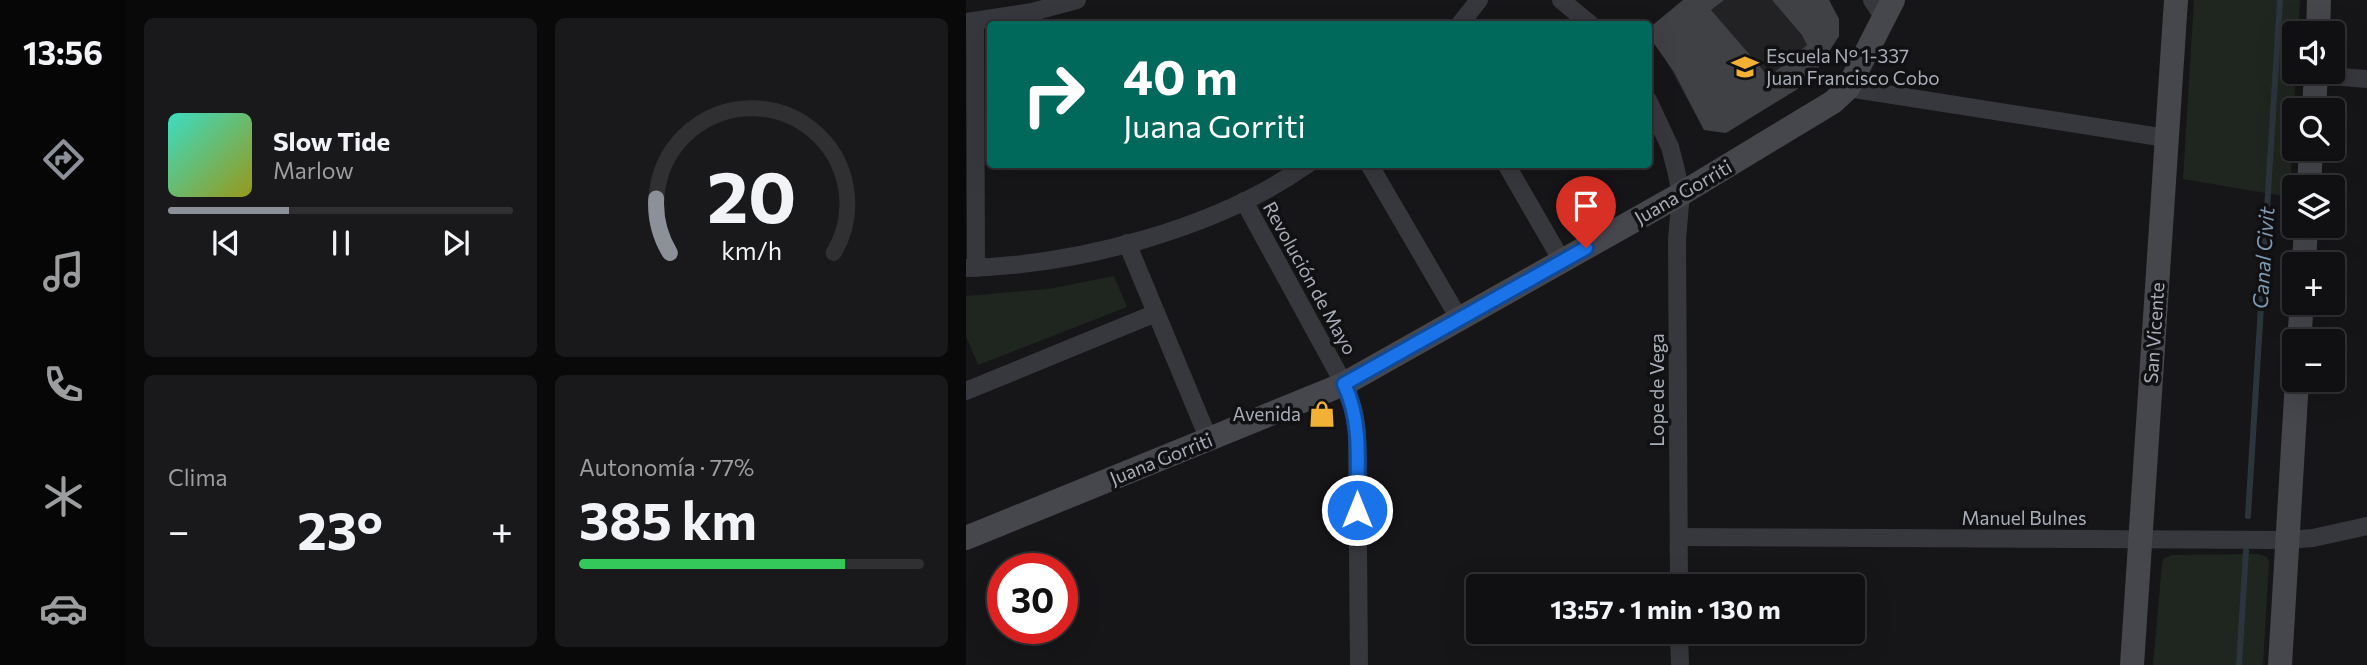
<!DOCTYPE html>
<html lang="es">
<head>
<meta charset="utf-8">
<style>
  :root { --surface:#101012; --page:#19191b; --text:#f1f3f6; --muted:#9c9d9f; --line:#303032; --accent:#8c9099 }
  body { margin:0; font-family:Commissioner,sans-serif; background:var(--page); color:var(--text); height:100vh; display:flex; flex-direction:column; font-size:26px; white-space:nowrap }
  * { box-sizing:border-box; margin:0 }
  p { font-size:23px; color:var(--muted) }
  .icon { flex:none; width:38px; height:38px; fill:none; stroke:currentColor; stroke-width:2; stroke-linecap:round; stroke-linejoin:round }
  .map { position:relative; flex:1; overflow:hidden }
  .sheet { display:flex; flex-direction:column; gap:18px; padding:18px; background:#09090a; width:840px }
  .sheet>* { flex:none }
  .banner { position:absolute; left:21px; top:21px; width:665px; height:147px; border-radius:7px; box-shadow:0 7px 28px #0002,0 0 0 2px var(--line); background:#00695c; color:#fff; overflow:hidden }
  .fabs { position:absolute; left:1316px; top:21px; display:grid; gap:14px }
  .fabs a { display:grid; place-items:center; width:63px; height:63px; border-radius:7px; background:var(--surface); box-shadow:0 7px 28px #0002,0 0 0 2px var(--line); font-size:35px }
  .speed { position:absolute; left:21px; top:553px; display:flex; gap:14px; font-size:35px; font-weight:700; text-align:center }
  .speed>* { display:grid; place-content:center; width:91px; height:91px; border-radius:50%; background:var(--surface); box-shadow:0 7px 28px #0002,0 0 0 2px var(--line); line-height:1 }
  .speed .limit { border:10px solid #d22; background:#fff; color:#111 }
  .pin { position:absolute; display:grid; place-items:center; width:60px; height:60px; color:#fff; margin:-72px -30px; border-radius:50% 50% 50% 0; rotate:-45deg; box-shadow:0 0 7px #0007 }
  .pin .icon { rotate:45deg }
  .me { position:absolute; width:77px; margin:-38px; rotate:0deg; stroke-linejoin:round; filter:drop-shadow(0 0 5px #0008) }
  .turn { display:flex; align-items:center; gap:24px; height:147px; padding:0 21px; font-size:32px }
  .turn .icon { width:91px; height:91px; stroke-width:2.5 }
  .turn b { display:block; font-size:49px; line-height:60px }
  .big { font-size:52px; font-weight:700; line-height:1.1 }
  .sheet .widget { flex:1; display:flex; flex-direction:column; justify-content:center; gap:10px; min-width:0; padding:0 24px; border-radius:10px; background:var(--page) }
  .sheet .dial { align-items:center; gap:0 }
  .dial svg { height:182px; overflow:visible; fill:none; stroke:var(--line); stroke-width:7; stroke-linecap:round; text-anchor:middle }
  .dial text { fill:var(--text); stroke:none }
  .song { display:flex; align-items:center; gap:21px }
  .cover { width:84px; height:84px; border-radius:10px; background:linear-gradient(135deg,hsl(170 70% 55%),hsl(60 70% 35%)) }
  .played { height:7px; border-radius:4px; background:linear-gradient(90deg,var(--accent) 35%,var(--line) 35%) }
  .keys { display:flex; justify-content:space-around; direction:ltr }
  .heat { display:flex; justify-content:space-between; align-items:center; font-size:38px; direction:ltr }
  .charge { height:10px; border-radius:5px; background:linear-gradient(90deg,#34c759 77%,var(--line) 0) }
  .sheet .tiles { flex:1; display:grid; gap:18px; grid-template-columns:repeat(2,1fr) }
  .trip { position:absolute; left:500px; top:574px; width:399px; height:70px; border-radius:7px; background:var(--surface); box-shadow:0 7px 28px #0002,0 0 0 2px var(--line); font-weight:700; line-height:70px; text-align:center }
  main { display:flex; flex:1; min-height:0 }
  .tabs { display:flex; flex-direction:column; width:126px; justify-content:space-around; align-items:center; background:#060607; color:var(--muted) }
  .tabs .icon { width:49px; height:49px }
  .tabs .current { color:var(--accent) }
  .tabs b { font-size:32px; color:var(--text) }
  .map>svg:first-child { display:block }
  .built { fill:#222225 }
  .green { fill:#1e261f }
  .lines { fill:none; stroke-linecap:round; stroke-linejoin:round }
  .stream { stroke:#2c353c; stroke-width:6 }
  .building { fill:#404145 }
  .street { stroke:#37383d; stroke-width:18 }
  .secondary { stroke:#45474d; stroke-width:24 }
  .route-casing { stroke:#114b97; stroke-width:18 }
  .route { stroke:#1a73e8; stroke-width:12 }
  .labels { text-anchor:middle; stroke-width:7; stroke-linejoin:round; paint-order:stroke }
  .poi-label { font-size:19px; fill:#a8adb8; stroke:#111113; text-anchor:start }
  .street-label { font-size:19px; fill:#a8adb8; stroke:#111113 }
  .water-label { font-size:21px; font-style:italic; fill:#7f9bb3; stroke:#111113 }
</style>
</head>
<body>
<main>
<nav class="tabs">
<b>13:56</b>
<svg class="icon current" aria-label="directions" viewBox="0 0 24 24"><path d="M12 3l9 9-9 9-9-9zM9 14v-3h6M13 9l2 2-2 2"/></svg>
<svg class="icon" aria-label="music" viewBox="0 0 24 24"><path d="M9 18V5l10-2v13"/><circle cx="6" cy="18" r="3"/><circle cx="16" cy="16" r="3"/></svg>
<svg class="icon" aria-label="phone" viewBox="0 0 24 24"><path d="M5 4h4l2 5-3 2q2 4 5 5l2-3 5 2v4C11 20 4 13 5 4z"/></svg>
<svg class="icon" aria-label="climate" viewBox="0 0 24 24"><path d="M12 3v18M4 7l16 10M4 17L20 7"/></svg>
<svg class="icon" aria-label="car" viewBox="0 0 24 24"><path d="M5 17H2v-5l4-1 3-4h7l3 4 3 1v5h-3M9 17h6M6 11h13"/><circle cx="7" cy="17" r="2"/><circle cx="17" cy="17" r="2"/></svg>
</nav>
<section class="sheet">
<div class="tiles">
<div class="widget">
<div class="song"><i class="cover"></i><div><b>Slow Tide</b><p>Marlow</p></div></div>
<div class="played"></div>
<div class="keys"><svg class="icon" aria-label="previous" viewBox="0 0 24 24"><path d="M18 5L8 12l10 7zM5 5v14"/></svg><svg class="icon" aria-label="pause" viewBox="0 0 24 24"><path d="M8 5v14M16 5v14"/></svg><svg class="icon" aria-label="next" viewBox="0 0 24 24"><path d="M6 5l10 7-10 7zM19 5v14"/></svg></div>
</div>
<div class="widget dial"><svg viewBox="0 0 100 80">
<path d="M14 69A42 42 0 1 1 86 69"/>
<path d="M14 69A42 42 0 0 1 8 45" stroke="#8c9099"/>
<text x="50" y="56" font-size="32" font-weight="700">20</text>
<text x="50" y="72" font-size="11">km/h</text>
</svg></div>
<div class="widget"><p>Clima</p>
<div class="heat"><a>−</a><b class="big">23°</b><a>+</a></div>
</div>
<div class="widget"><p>Autonomía · 77%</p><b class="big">385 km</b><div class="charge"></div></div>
</div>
</section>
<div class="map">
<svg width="1401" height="665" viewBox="0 0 1401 665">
  <rect width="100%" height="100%" fill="#161618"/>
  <path class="built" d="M717,0h146l10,19v17l-24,37 -19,17 -70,43 -22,-3 -44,-80z"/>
  <g class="green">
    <path d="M1228,0h106l-2,33h-4v39h2l-6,125 -107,-18z"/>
    <path d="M148,276l13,31 -149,58 -12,-29v-40l82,-7z"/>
    <path d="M1292,554l9,3 2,5 -6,103h-110l9,-101 2,-6 8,-3z"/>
  </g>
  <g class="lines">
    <g class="stream">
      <path d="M1282,516l32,-516"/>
      <path d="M1273,665l7,-114"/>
    </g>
  </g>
  <path class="building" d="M717,0h41l-13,10 58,67 38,-32 -5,-10 -30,-35h57l10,19v17l-24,37 -19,17 -70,43 -22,-3 -30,-58 -26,-37v-6z"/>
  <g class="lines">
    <g class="street">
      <path d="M595,0l29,24"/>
      <path d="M906,0l12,18"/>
      <path d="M0,22l66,-10 45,-12"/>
      <path d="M9,22l1,246"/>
      <path d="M494,24l19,-24"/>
      <path d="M1350,75l51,4"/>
      <path d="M882,88l318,50"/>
      <path d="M682,100l22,47 6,23 5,24 -4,45 2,347"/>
      <path d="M403,164l91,156"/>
      <path d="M540,164l56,97"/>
      <path d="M278,201l100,183 10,28 3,20 2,233"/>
      <path d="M161,243l82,197"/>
      <path d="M0,268c112,-3 250,-39 342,-104"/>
      <path d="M0,391l190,-78"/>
      <path d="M713,537l607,3 27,-2 54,-12"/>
      <path d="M713,632l1,33"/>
    </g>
    <g class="secondary">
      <path d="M1352,33l1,-33"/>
      <path d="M1348,110l2,-38"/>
      <path d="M1343,187l2,-38"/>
      <path d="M1338,264l2,-38"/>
      <path d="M1333,341l3,-38"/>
      <path d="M0,538l378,-154 337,-190 152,-92 15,-14 45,-88"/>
      <path d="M1166,665l44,-665"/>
      <path d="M1314,665l17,-285"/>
    </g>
  </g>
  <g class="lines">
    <defs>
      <path id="route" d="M391,510c0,-42 6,-87 -13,-126l242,-136"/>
    </defs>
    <use href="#route" class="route-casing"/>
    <use href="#route" class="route"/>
  </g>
  <defs>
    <symbol id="school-bare" viewBox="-9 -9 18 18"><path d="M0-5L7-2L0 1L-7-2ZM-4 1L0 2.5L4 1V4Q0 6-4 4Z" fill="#f2b134" stroke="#111113" stroke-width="2.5" paint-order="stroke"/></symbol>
    <symbol id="shop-bare" viewBox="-9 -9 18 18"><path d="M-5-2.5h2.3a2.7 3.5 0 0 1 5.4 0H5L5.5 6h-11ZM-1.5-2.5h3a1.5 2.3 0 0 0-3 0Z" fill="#f2b134" stroke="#111113" stroke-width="2.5" paint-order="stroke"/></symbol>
  </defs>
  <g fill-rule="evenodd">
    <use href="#school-bare" x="760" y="48" width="38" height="38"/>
    <use href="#shop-bare" x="337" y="395" width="38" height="38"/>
  </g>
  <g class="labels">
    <g class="poi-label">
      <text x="800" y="63">Escuela N° 1-337<tspan x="800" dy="22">Juan Francisco Cobo</tspan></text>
      <text x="335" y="421" text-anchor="end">Avenida</text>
    </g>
    <g class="street-label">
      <text transform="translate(717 192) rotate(-30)" y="7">Juana Gorriti</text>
      <text transform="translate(344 278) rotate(61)" y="7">Revolución de Mayo</text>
      <text transform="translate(1188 333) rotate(-86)" y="7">San Vicente</text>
      <text transform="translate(691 390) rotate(-90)" y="7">Lope de Vega</text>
      <text transform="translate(195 459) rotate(-22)" y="7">Juana Gorriti</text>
      <text x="1058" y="525">Manuel Bulnes</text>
    </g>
    <g class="water-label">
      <text transform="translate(1298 258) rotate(-86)" y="7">Canal Civit</text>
    </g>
  </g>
</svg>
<div class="fabs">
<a><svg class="icon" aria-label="sound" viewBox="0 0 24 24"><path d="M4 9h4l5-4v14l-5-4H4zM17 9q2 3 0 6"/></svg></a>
<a><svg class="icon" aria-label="search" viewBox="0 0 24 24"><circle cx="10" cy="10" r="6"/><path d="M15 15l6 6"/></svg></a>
<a><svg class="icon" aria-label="layers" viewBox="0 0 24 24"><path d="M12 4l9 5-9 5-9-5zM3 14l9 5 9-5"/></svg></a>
<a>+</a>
<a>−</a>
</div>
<div class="speed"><div class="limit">30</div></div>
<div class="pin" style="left:620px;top:248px;background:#d93025"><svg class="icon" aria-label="arrive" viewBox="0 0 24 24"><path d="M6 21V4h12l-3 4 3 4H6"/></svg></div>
<svg class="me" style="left:391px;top:510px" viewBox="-20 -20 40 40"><circle r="17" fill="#1a73e8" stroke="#fff" stroke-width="3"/><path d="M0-11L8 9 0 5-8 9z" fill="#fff"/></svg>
<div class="trip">13:57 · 1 min · 130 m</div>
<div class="banner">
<div class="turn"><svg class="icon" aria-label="right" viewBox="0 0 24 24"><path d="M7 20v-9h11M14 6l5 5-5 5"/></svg><div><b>40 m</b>Juana Gorriti</div></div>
</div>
</div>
</main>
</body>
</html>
